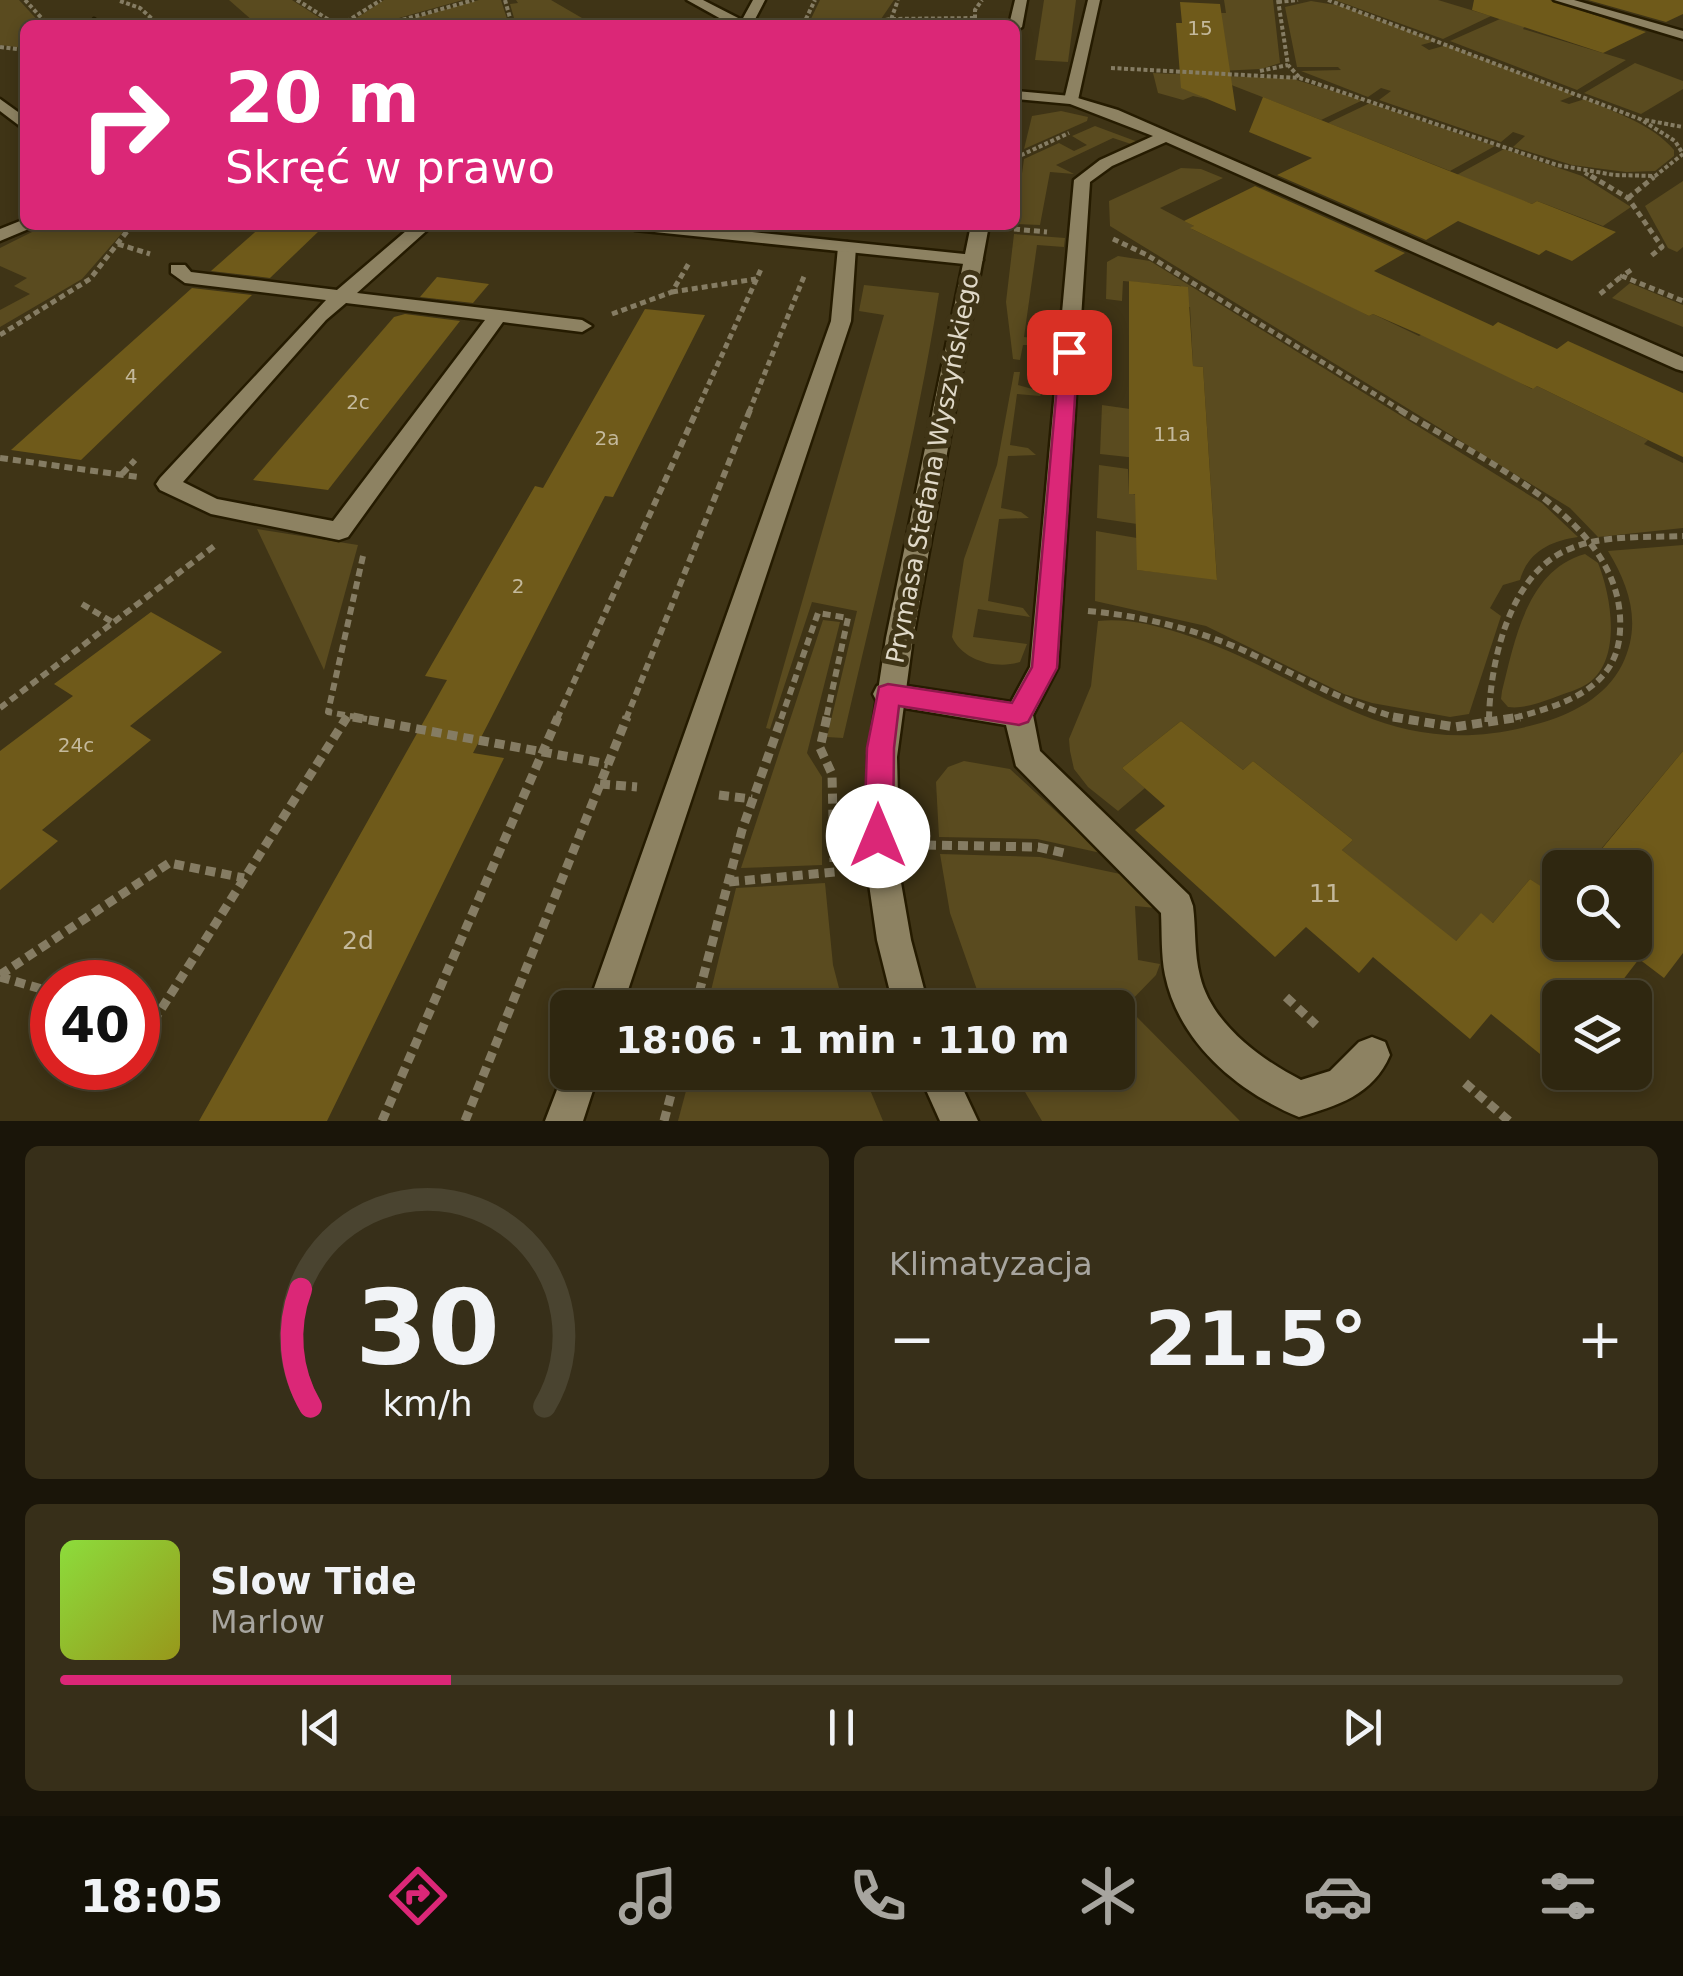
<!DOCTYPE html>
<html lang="pl">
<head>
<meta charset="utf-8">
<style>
  :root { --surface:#2f2710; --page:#372f19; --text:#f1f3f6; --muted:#a7a59f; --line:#4a4430; --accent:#db2777 }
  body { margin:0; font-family:"DejaVu Sans",sans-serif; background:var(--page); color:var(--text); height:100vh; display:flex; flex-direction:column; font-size:38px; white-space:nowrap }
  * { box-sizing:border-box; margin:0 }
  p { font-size:32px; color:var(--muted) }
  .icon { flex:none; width:55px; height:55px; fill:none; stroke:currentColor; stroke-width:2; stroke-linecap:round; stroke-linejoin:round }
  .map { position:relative; height:1121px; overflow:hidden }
  .side { display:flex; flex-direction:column; gap:25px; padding:25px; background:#1a1509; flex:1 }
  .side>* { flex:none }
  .guide { position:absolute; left:20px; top:20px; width:1000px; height:210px; border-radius:15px; box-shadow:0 5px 15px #0003,0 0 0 2px var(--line); background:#db2777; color:#fff; overflow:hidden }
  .controls { position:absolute; left:1542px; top:850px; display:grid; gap:20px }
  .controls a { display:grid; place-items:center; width:110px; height:110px; border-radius:15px; background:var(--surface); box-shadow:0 5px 15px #0003,0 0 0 2px var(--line); font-size:50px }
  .speed { position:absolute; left:30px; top:960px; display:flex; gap:20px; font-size:50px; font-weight:700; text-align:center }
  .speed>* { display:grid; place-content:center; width:130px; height:130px; border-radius:50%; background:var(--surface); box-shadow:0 5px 15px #0003,0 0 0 2px var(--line); line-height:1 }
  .speed .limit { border:15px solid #d22; background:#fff; color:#111 }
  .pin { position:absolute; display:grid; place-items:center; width:85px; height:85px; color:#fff; margin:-42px; border-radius:20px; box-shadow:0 5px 15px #0006 }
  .me { position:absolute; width:110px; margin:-55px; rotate:0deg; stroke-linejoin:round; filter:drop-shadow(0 0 8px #0008) }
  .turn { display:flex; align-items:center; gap:35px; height:210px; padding:0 40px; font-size:45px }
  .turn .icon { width:130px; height:130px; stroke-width:2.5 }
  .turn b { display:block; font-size:70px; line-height:85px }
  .big { font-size:75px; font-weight:800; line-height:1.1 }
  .side .tile { flex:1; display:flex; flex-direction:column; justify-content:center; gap:15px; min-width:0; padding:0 35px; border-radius:15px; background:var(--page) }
  .side .dial { align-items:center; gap:0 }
  .dial svg { height:260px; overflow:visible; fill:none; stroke:var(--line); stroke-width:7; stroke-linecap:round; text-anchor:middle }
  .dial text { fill:var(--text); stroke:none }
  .song { display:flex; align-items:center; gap:30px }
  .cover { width:120px; height:120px; border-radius:15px; background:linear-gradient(135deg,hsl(90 70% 55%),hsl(60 70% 35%)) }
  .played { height:10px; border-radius:5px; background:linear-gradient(90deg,var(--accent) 25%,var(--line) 25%) }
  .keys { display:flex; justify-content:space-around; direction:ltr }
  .heat { display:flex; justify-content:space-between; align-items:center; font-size:55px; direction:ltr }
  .side .tiles { flex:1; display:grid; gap:25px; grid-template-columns:1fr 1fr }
  .tile:last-child { grid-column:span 2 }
  .trip { position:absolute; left:550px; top:990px; width:585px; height:100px; border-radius:15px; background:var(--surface); box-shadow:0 5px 15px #0003,0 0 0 2px var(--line); font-weight:800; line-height:100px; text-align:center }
  .dock { display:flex; height:160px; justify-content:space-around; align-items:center; background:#131006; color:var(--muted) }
  .dock .icon { width:70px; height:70px }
  .dock .active { color:var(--accent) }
  .dock b { font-size:45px; color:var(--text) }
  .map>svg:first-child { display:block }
  .green { fill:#5a4b1f }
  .building { fill:#6f5a1a }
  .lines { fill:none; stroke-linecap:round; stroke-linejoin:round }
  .service-casing { stroke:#251b00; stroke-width:5 }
  .minor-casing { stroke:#251b00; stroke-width:5 }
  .tertiary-casing { stroke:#251b00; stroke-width:5 }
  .path-far3 { stroke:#857c63; stroke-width:4; stroke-dasharray:4 2.5; stroke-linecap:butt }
  .path-far2 { stroke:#857c63; stroke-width:5; stroke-dasharray:6 4; stroke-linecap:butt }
  .path-far1 { stroke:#857c63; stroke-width:6; stroke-dasharray:8 5; stroke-linecap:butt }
  .path { stroke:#857c63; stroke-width:9; stroke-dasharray:10 6; stroke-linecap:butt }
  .service { fill:#8d8262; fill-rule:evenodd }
  .minor { fill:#8d8262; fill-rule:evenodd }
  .tertiary { fill:#8d8262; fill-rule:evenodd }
  .route { fill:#db2777; stroke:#8e194d; stroke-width:2.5 }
  .labels { text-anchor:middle; stroke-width:10; stroke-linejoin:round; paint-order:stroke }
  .number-label { font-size:20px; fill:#c4b99c }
  .street-label { font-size:25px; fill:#e0d9c8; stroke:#3f3416 }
  .near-number-label { font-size:25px; fill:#c4b99c }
</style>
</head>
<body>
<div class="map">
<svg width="1683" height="1121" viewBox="0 0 1683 1121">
  <rect width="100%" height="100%" fill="#3f3416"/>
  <g class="green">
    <path d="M0,0h19l23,25h-17v23l-25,-3z"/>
    <path d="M229,0h63l39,25h-80l2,-4z"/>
    <path d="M384,0h79l-89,25h-28z"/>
    <path d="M479,0h22l8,25h-120z"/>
    <path d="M516,0h35l43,25h-78l-6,-21 8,-1z"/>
    <path d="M820,0h74l-13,19 -27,6h-46z"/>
    <path d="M1044,0h32l-8,62 -33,-2z"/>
    <path d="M1224,0h49l7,63 -19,6 -63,3 23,-59h5z"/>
    <path d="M1335,0h103l53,16 -48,23z"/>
    <path d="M1311,1l31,5 94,35 -15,4 8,5 18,-5 128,50 -15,6 9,3 16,-5c31,14 67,25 89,51v6l-19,15 -29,1 -54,-7 -59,-18 12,-11 -12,-4 -12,10 -122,-42 12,-9 -10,-3 -13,9 -67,-26 40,-1 -3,-3h-41l-12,-60z"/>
    <path d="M1500,19l25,7 -2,3 103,31 -49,30 -127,-49z"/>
    <path d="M1635,63l48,18v8l-42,25 -57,-21z"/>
    <path d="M1153,73l140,6 70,21 -42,20 -105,-41 -28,11 19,9 -14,-3 -10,4 -25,-7z"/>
    <path d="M1370,103l125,43 -45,25 -122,-48z"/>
    <path d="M1061,111l27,6 -1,4 -63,28 8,-33z"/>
    <path d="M1095,126l43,16 -7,2 -18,-6 -57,27 18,9 -24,-2 -10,53 -25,-1 9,-65 35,-16 15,8 13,-6 -15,-9z"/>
    <path d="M1504,149l78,27 49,31 -28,19 -66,-25 -5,3 -79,-27z"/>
    <path d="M1181,168l20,1 22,9 -63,30 34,18 -2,3 43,21 5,-2 129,68 4,-2 46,22 7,-4 106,57 5,-3 111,54 -4,4 39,19v65l-85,9 -28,-29 -460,-282 -1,-25z"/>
    <path d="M1683,181v66l-6,5 -9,-4 -23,-42z"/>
    <path d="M46,225h83l-47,54 -82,48v-17l30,-16 -16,-8 13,-8 -27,-12v-18z"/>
    <path d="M1014,234l51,4 -1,9 -27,-2 -13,92 18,2 6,6h-25l-3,15 -7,-1 -7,-57z"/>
    <path d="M1118,256l32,5 392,242 36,34c-28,4 -50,15 -58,43l-17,5 -13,23 11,8 -32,98 -19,3 -78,-14 -28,-9 -138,-68 -111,-25 1,-70 41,7 1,32 79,9 -14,-212 -10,-1 -3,-59 -8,-1 -1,-20 -58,-5 -1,20 -16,-2 1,-37z"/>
    <path d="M1630,283l53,22v22l-71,-29z"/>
    <path d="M864,285l75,8c-24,151 -62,297 -96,445l-16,-1 30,-126 -45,-9 -42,127 -4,-1 118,-413 -25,-4z"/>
    <path d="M1014,372h6l-2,13 25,7 -3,4 -23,-2 -7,51 18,3 8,7 -28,1 -7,52 20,4 8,6 -30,1 -11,82 35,7 7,9 -52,-8 -5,28 54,7 -7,18c-24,8 -58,-2 -68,-25l12,-78 33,-94z"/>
    <path d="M1102,405l35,5v48l-37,-4z"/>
    <path d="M1099,465l29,4 1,24 8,2v29l-40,-6z"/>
    <path d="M257,529l101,16 -34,125z"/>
    <path d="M1683,545v206l-97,116 -26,1 -1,32 -29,-21 -37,44 -12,-9 -26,28 -113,-92 11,-10 -100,-79 -10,9 -62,-49 -59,47 23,20 -27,23 -30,-24 -14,-18 -4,-18 -1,-12 22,-53 7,-65c28,-3 56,4 82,12 134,42 203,134 357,91 34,-9 69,-27 85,-59 20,-40 8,-78 -14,-114z"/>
    <path d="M1585,554l13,9c13,32 24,94 -8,119 -11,8 -25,11 -37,16 -15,5 -29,11 -45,9l-7,-8 1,-8c13,-51 25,-121 83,-137z"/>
    <path d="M823,620l17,2 -33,131 15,24v88l-81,3z"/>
    <path d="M964,761l46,8 91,84 -64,-14 -98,-2 -3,-55 12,-15z"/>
    <path d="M940,854l100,3 85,18 31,33 -21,-2 3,54 22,4 -4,11 -30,31 114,115h-198l-28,-48 104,-1v-64l-135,-1 -33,-94z"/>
    <path d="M825,883l8,82 11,42h-137l29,-119z"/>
    <path d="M691,1072l172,1 20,48h-205z"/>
  </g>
  <g class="building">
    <path d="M1474,0h76l96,32 -43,21 -131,-43z"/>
    <path d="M1588,0h95v14l-17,8z"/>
    <path d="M1180,2l40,2 16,107 -55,-23 -5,-65h6z"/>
    <path d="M1263,97l269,107 5,-3 79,31 -44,29 -26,-11 -7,5 -81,-34 -32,19 -149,-65 35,-17 -63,-26z"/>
    <path d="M1255,186l150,67 -31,18 119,55 5,-4 59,27 11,-8 115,52v64l-146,-71 -4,3 -112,-54 -48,-21 -4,2 -179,-88 4,-2 -10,-5z"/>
    <path d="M263,225l57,5 -50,48 -59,-7z"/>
    <path d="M437,277l52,7 -16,19 -53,-6z"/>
    <path d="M1129,281l59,6 5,79 10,1 14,213 -80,-10 -2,-76h-6z"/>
    <path d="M192,288l60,7 -171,165 -70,-10z"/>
    <path d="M645,309l60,6 -92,182 -8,-1 -132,257 31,5 -177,363h-128l248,-441 -22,-4 110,-190 8,2z"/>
    <path d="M405,314l55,7 -132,169 -75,-10 141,-163z"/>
    <path d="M151,612l71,40 -92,74 21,14 -109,90 16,11 -58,49v-139l73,-55 -19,-12z"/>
    <path d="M1181,721l62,49 10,-9 100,79 -11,10 114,91 25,-28 12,10 37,-44 30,20v43h75v-74h-49l97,-117v202l-19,25 -25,-19 -30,39h-49v64l-4,5 -65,-53 -21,25 -97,-82 -14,16 -53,-46 -31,30 -140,-127 30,-24 -43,-38z"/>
  </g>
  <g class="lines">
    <defs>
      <g id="service">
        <path d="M687,0h16l39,20 11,-20h12l-13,25h-20z"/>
        <path d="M1088,0h12l-22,100 -7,4 -7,-4z"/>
        <path d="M94,19l9,6h-14z"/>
        <path d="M25,219v6h8l-2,3 -31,13v-12z"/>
        <path d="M413,225h20l-76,68 225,27 10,6 -10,6 -79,-10 -155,215 -9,3 -128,-26 -51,-24 -4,-6 4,-6 166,-178 -141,-17 -14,-10v-8h14l6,7 146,18zM346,303l139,17 -152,201 -116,-22 -34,-17 143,-162z"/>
        <path d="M847,242l9,5 -5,74 -229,687h-35l244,-687 7,-74z"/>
        <path d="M568,1061v11h31l-16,49h-38z"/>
      </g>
      <g id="minor">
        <path d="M1554,0h20l109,31v8z"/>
        <path d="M1015,91l56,5 47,14 565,247v14l-7,-2 -510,-227 -54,24 -22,16 -32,485 -25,48 7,36 149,144 4,11c3,23 1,47 7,70 11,47 60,83 101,104l29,-9 29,-29 13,-5 13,5 5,13c-17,40 -53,51 -91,62 -61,-25 -120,-74 -134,-142 -4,-20 -3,-42 -4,-62l-145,-147 -10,-41 -119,-20 -10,-3 -4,-8 4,-8 10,-3 124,19 19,-35 44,-487 26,-20 53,-24 -83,-32 -55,-5z"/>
        <path d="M0,99l25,18v13l-25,-19z"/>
        <path d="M626,225h60l288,30 9,5 -9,5 -339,-35z"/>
      </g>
      <g id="tertiary">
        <path d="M1015,0h12l-5,27 -7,4v-6h-6z"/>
        <path d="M971,225h18l-76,413 -16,119 3,120 11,63 18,68h-35l-17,-68 -9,-63v-120l18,-119z"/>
        <path d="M918,1072h37l23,49h-38z"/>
      </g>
    </defs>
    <use href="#service" class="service-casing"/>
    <use href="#minor" class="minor-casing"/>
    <use href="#tertiary" class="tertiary-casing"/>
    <g class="path-far3">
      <path d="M25,0l23,25"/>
      <path d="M297,0l40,25"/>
      <path d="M505,0l7,25"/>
      <path d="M1278,0l10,65 12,13"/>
      <path d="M1328,0l312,119 35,22 8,13"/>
      <path d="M120,1l20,7 19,17"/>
      <path d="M1278,2l20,-2"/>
      <path d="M341,25l40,-25"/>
      <path d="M384,25l90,-25"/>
      <path d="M803,25l12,-25"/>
      <path d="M860,25l30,-6 85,-1"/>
      <path d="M889,25l9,-25"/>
      <path d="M975,25v-15l7,-10"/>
      <path d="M0,47l25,3"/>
      <path d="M1111,68l189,10 257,87 57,10 41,1 28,-22"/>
      <path d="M1260,71l28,-6"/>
      <path d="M1645,120l38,7"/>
      <path d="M1015,158l54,-25"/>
      <path d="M1585,173l10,6"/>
    </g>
    <g class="path-far2">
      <path d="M1591,176l37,22 34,49 -11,9"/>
      <path d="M1628,198l26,-21"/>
      <path d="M1014,229l33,3"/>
      <path d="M1113,239l34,16 257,157"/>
      <path d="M118,244l32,10"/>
      <path d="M1631,270l-9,6 61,25"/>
      <path d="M672,292l84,-13"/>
      <path d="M1600,294l22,-18"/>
      <path d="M612,314l60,-22 17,-29"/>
      <path d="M0,335l90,-56 42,-54"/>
      <path d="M696,412l66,-145"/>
      <path d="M749,412l56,-138"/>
    </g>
    <g class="path-far1">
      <path d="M1400,410c79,49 227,110 220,221 -3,60 -61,75 -110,88"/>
      <path d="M0,458l138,19"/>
      <path d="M122,474l13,-14"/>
      <path d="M363,556l-35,156 39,7"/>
      <path d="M82,604l32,19"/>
      <path d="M1088,611c55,5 107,18 157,40 52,24 101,53 157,68"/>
      <path d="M0,708l217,-164"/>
      <path d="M345,719l2,-3"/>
      <path d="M557,719l140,-309"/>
      <path d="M626,719l124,-309"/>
      <path d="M781,719l37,-106 30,5 -22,101"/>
      <path d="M1489,719c1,-56 20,-144 78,-169 35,-16 79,-12 116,-14"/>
    </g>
    <g class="path">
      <path d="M353,717l255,47"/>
      <path d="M827,717l-7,31 12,26 2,88"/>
      <path d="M1393,717l62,10 65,-10"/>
      <path d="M1489,722v-5"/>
      <path d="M600,784l37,3"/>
      <path d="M719,795l33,4"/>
      <path d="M926,845l112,2 26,6"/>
      <path d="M729,882l106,-10"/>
      <path d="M0,975l169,-112 75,15"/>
      <path d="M0,977l52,15"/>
      <path d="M1286,997l30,28"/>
      <path d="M695,1008l47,-178 40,-113"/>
      <path d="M138,1017l15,5 194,-305"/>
      <path d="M1465,1083l44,38"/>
      <path d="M382,1121l176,-404"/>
      <path d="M465,1121l162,-404"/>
      <path d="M664,1121l13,-49"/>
    </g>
    <use href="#service" class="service"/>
    <use href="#minor" class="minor"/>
    <use href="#tertiary" class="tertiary"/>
  </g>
  <path class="route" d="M1069,346l9,6 -21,316 -29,54 -9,3 -120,-19 -5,42 -1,88 -4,8 -11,4 -10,-4 -4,-8 3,-88 12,-61 9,-3 124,19 20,-36 28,-315z"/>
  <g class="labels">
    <g class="number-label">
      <text x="1200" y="35">15</text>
      <text x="131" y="383">4</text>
      <text x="358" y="409">2c</text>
      <text x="1172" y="441">11a</text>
      <text x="607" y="445">2a</text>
      <text x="518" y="593">2</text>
      <text x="76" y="752">24c</text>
    </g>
    <g class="street-label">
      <text transform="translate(932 468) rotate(-79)" y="9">Prymasa Stefana Wyszyńskiego</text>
    </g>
    <g class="near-number-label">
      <text x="1325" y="902">11</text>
      <text x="358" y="949">2d</text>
    </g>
  </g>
</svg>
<div class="controls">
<a><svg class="icon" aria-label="search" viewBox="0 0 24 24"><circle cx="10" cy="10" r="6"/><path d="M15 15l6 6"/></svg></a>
<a><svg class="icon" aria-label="layers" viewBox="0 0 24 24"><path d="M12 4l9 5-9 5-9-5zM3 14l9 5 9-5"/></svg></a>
</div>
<div class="speed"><div class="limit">40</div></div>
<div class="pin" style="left:1069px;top:352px;background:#d93025"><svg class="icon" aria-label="arrive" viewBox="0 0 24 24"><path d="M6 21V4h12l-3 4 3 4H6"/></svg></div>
<svg class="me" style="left:878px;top:836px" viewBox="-20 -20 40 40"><circle r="19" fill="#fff"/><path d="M0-13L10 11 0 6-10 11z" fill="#db2777"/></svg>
<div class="trip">18:06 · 1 min · 110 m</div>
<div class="guide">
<div class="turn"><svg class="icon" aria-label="right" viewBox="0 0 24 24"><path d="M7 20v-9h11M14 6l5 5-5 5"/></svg><div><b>20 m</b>Skręć w prawo</div></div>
</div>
</div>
<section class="side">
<div class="tiles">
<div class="tile dial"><svg viewBox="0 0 100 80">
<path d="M14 69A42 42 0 1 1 86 69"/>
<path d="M14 69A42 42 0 0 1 11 33" stroke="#db2777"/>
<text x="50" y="56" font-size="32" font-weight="700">30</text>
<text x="50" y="72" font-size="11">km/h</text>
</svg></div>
<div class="tile"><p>Klimatyzacja</p>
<div class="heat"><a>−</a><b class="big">21.5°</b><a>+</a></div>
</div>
<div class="tile">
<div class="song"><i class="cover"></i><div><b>Slow Tide</b><p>Marlow</p></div></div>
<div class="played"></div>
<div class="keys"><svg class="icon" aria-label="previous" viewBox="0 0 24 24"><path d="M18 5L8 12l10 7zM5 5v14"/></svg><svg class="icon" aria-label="pause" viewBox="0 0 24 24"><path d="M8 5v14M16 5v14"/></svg><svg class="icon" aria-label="next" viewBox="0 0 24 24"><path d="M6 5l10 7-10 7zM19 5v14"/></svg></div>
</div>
</div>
</section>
<nav class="dock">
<b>18:05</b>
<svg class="icon active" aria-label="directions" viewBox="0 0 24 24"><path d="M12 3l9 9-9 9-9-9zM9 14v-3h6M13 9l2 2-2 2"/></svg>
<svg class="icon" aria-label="music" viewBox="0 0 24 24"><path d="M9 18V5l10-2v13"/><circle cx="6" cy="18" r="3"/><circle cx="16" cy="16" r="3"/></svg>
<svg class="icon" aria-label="phone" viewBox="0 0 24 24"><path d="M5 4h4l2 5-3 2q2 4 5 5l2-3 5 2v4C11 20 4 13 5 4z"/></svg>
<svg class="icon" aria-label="climate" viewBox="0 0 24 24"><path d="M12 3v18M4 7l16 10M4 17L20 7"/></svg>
<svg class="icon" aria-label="car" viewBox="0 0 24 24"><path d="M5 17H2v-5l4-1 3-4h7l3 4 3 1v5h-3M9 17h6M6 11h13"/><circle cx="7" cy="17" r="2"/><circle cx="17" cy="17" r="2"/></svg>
<svg class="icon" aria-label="filters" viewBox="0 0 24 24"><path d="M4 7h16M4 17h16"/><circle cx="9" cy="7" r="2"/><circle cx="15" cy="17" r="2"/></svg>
</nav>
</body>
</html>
